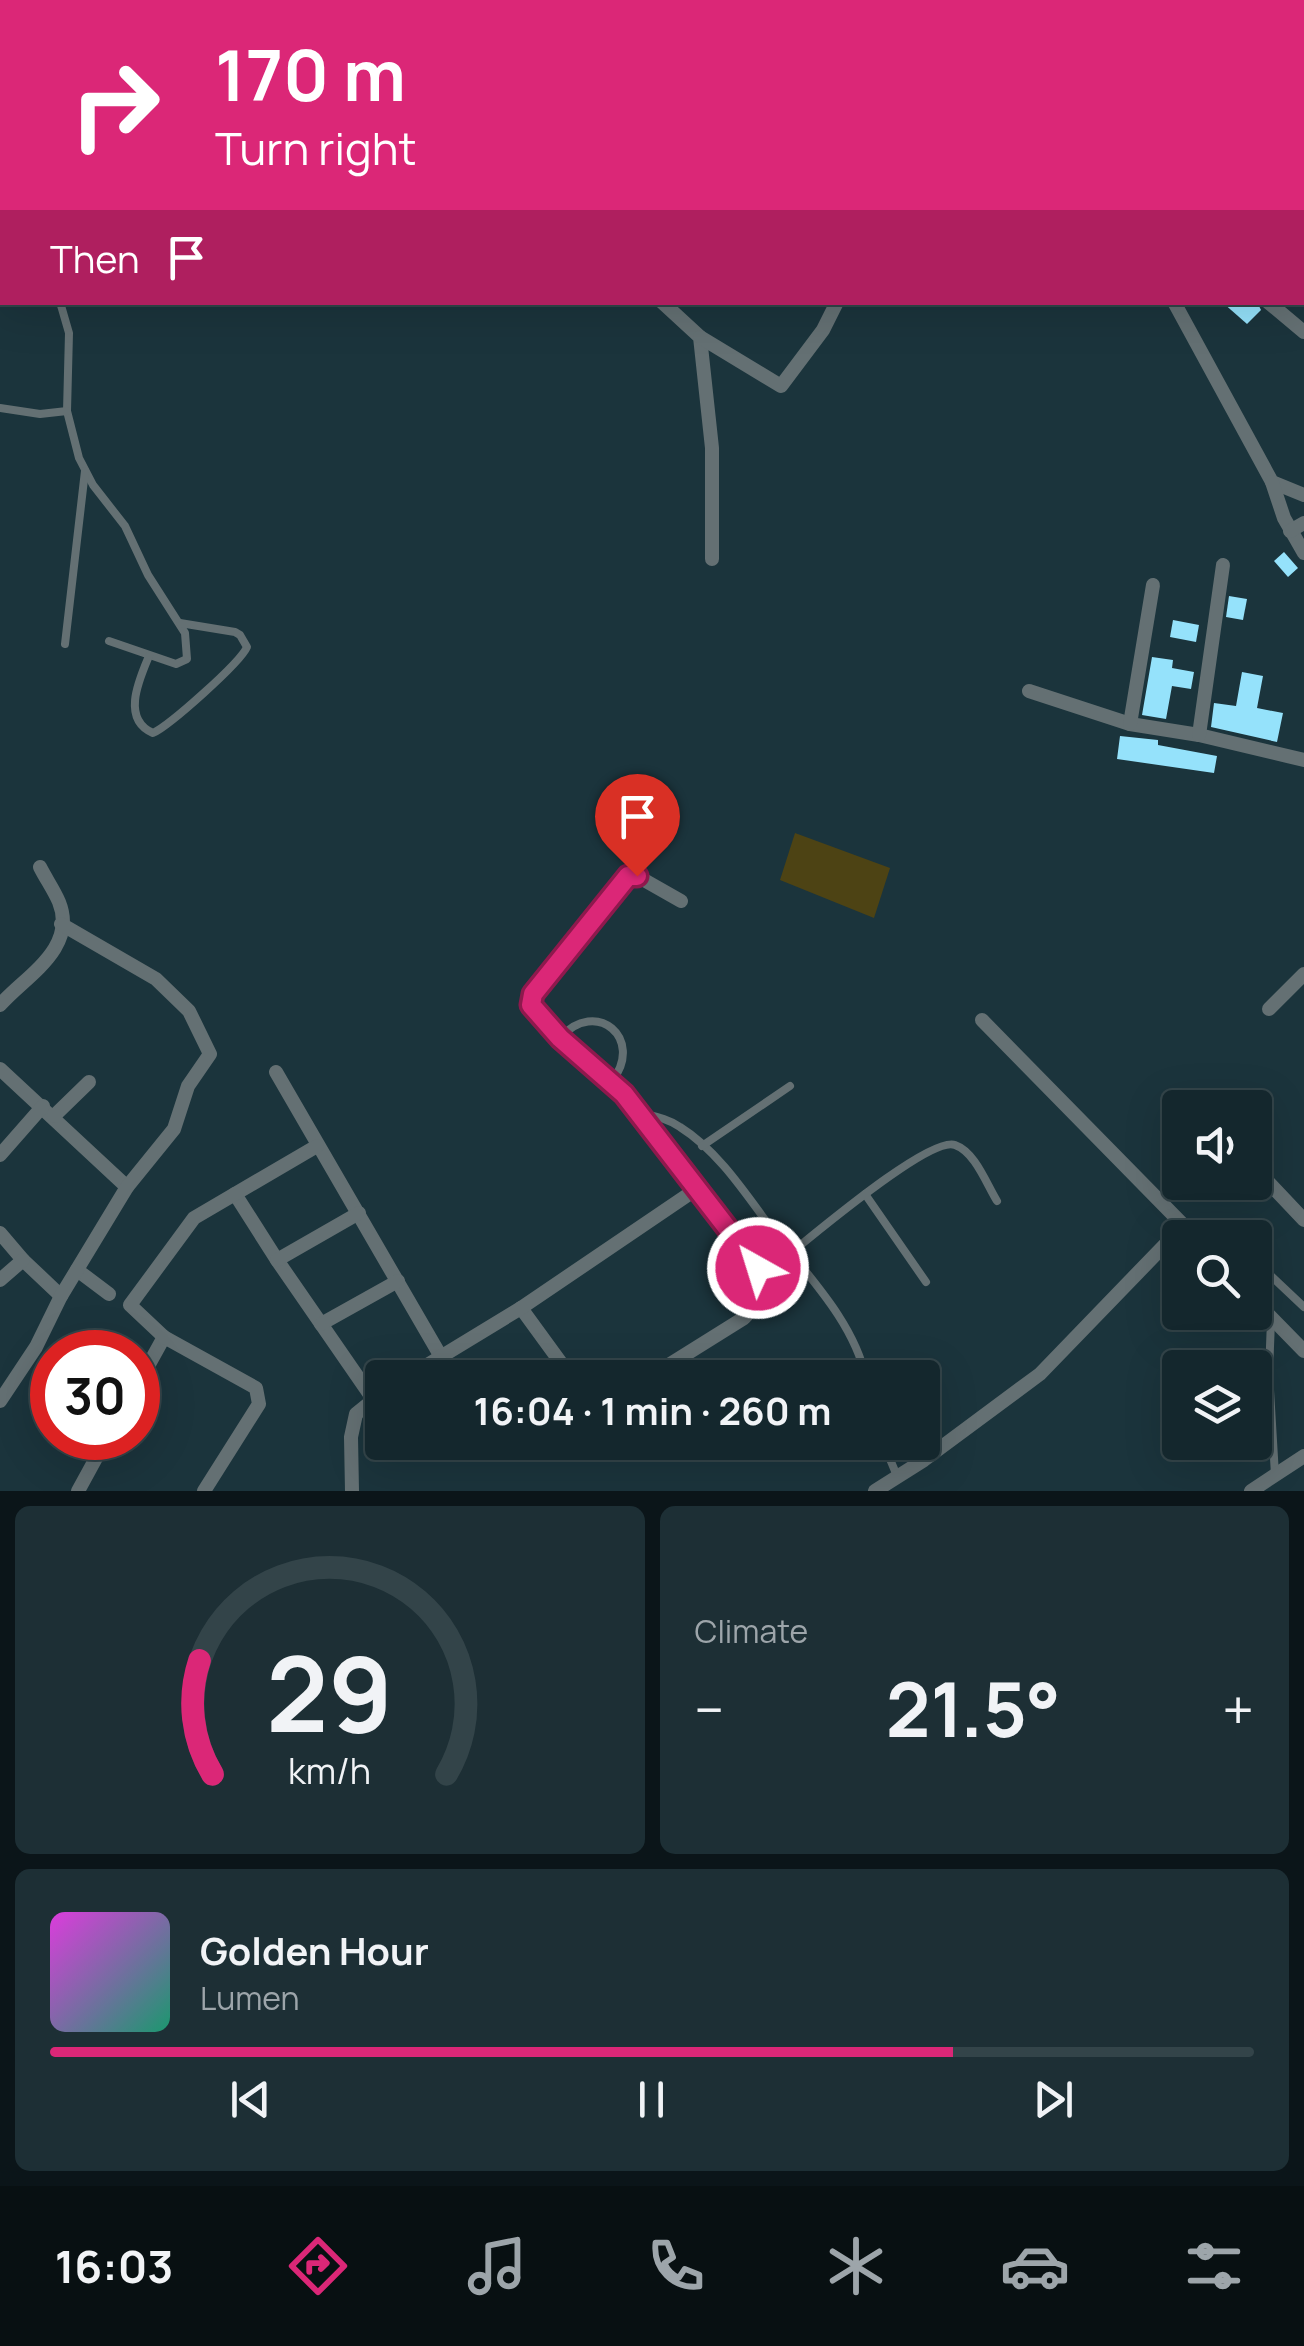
<!DOCTYPE html>
<html lang="en">
<head>
<meta charset="utf-8">
<style>
  :root { --surface:#14272d; --page:#1d2f35; --text:#f1f3f6; --muted:#9da5aa; --line:#334449; --accent:#db2777 }
  body { margin:0; font-family:Manrope,sans-serif; background:var(--page); color:var(--text); height:100vh; display:flex; flex-direction:column; font-size:38px; white-space:nowrap }
  * { box-sizing:border-box; margin:0 }
  p { font-size:32px; color:var(--muted) }
  .icon { flex:none; width:55px; height:55px; fill:none; stroke:currentColor; stroke-width:2; stroke-linecap:round; stroke-linejoin:round }
  .map { position:relative; height:1491px; overflow:hidden }
  .details { display:flex; flex-direction:column; gap:15px; padding:15px; background:#0b1519; flex:1 }
  .details>* { flex:none }
  .hud { position:absolute; left:0px; top:0px; width:1305px; height:305px; box-shadow:0 10px 40px #0002,0 0 0 2px var(--line); background:#db2777; color:#fff; overflow:hidden }
  .controls { position:absolute; left:1162px; top:1090px; display:grid; gap:20px }
  .controls a { display:grid; place-items:center; width:110px; height:110px; border-radius:10px; background:var(--surface); box-shadow:0 10px 40px #0002,0 0 0 2px var(--line); font-size:50px }
  .speed { position:absolute; left:30px; top:1330px; display:flex; gap:20px; font-size:50px; font-weight:700; text-align:center }
  .speed>* { display:grid; place-content:center; width:130px; height:130px; border-radius:50%; background:var(--surface); box-shadow:0 10px 40px #0002,0 0 0 2px var(--line); line-height:1 }
  .speed .limit { border:15px solid #d22; background:#fff; color:#111 }
  .pin { position:absolute; display:grid; place-items:center; width:85px; height:85px; color:#fff; margin:-102px -42px; border-radius:50% 50% 50% 0; rotate:-45deg; box-shadow:0 0 10px #0007 }
  .pin .icon { rotate:45deg }
  .me { position:absolute; width:110px; margin:-55px; rotate:321deg; stroke-linejoin:round; filter:drop-shadow(0 0 8px #0008) }
  .turn { display:flex; align-items:center; gap:35px; height:210px; padding:0 50px; font-size:45px }
  .turn .icon { width:130px; height:130px; stroke-width:2.5 }
  .turn b { display:block; font-size:70px; line-height:85px }
  .then { display:flex; align-items:center; height:95px; padding:0 50px; background:#0003; gap:20px; font-size:38px }
  .big { font-size:75px; font-weight:700; line-height:1.1 }
  .details .tile { flex:1; display:flex; flex-direction:column; justify-content:center; gap:15px; min-width:0; padding:0 35px; border-radius:15px; background:var(--page) }
  .details .dial { align-items:center; gap:0 }
  .dial svg { height:260px; overflow:visible; fill:none; stroke:var(--line); stroke-width:7; stroke-linecap:round; text-anchor:middle }
  .dial text { fill:var(--text); stroke:none }
  .song { display:flex; align-items:center; gap:30px }
  .cover { width:120px; height:120px; border-radius:15px; background:linear-gradient(135deg,hsl(300 70% 55%),hsl(160 70% 35%)) }
  .played { height:10px; border-radius:5px; background:linear-gradient(90deg,var(--accent) 75%,var(--line) 75%) }
  .keys { display:flex; justify-content:space-around; direction:ltr }
  .heat { display:flex; justify-content:space-between; align-items:center; font-size:55px; direction:ltr }
  .details .tiles { flex:1; display:grid; gap:15px; grid-template-columns:1fr 1fr }
  .tile:last-child { grid-column:span 2 }
  .trip { position:absolute; left:365px; top:1360px; width:575px; height:100px; border-radius:10px; background:var(--surface); box-shadow:0 10px 40px #0002,0 0 0 2px var(--line); font-weight:700; line-height:100px; text-align:center }
  .menu { display:flex; height:160px; justify-content:space-around; align-items:center; background:#081012; color:var(--muted) }
  .menu .icon { width:70px; height:70px }
  .menu .current { color:var(--accent) }
  .menu b { font-size:45px; color:var(--text) }
  .map>svg:first-child { display:block }
  .green { fill:#4d4314 }
  .building { fill:#95e2fb }
  .lines { fill:none; stroke-linecap:round; stroke-linejoin:round }
  .lane { stroke:#647073; stroke-width:8 }
  .street { stroke:#647073; stroke-width:14 }
  .secondary { stroke:#819399; stroke-width:20 }
  .rail { stroke:#8b9ea4; stroke-width:4; stroke-dasharray:5 10; stroke-linecap:butt }
  .route-casing { stroke:#8e194d; stroke-width:25 }
  .route { stroke:#db2777; stroke-width:18 }
</style>
</head>
<body>
<div class="map">
<svg width="1304" height="1491" viewBox="0 0 1304 1491">
  <rect width="100%" height="100%" fill="#1b343c"/>
  <path class="green" d="M795,833l95,35 -16,50 -94,-38z"/>
  <g class="building">
    <path d="M1222,302h35l4,8 -14,14z"/>
    <path d="M1284,552l14,16 -10,9 -14,-16z"/>
    <path d="M1229,596l18,3 -4,21 -17,-3z"/>
    <path d="M1173,620l26,5 -3,17 -26,-5z"/>
    <path d="M1152,657l21,3 -1,8 22,4 -3,17 -19,-3 -6,33 -24,-4z"/>
    <path d="M1242,672l21,4 -6,32 26,5 -6,29 -66,-15 3,-24 22,3z"/>
    <path d="M1120,736l38,4v5l59,11 -3,17 -97,-14z"/>
  </g>
  <g class="lines">
    <g class="lane">
      <path d="M0,287l2,-1"/>
      <path d="M60,302l9,31 -2,78 12,47 14,27 32,41 23,49 37,58 2,26 -11,5 -67,-23"/>
      <path d="M0,408l40,6 27,-3"/>
      <path d="M65,644l20,-173"/>
      <path d="M149,656c-10,24 -28,63 4,77 17,-8 87,-70 94,-86l-7,-12 -5,-3 -55,-9"/>
      <path d="M560,1038c36,-41 85,1 52,43"/>
      <path d="M637,1112c15,4 30,6 43,15 40,25 69,72 97,109 33,42 77,87 89,142"/>
      <path d="M702,1146l88,-60"/>
      <path d="M865,1194l61,88"/>
      <path d="M792,1252c24,-19 138,-116 163,-107 20,7 31,38 42,56"/>
      <path d="M1255,1277l15,-2 34,32"/>
      <path d="M1271,1320l-2,53 6,102"/>
      <path d="M883,1442l14,34"/>
    </g>
    <g class="street">
      <path d="M667,2l3,-2"/>
      <path d="M1113,2l1,-2"/>
      <path d="M1236,2l1,-2"/>
      <path d="M1302,132l2,1"/>
      <path d="M1302,196l2,2"/>
      <path d="M1302,243l2,1"/>
      <path d="M1302,281l2,1"/>
      <path d="M662,302l38,35 12,111v111"/>
      <path d="M1174,302l98,180 32,13"/>
      <path d="M1268,302l36,30"/>
      <path d="M700,337l81,49 42,-56 14,-28"/>
      <path d="M1272,482l12,36 20,35"/>
      <path d="M1290,531l14,-8"/>
      <path d="M1029,691l101,33 69,11 105,25"/>
      <path d="M1130,724l23,-139"/>
      <path d="M1199,735l24,-170"/>
      <path d="M0,1005c24,-28 78,-56 59,-103 -5,-12 -13,-23 -19,-35"/>
      <path d="M1269,1009l35,-35"/>
      <path d="M982,1020l214,218"/>
      <path d="M0,1069l127,118"/>
      <path d="M276,1072l164,283"/>
      <path d="M54,1116l35,-34"/>
      <path d="M0,1155l43,-49"/>
      <path d="M1255,1168l49,52"/>
      <path d="M235,1194l42,66 96,139"/>
      <path d="M0,1233l23,27 38,36"/>
      <path d="M277,1260l82,-47"/>
      <path d="M77,1270l32,24"/>
      <path d="M0,1280l23,-20"/>
      <path d="M1255,1301l49,50"/>
      <path d="M521,1308l51,70"/>
      <path d="M321,1324l77,-43"/>
      <path d="M406,1378l115,-70 174,-118 -83,-109 -79,-71 -2,-11 97,-123h9l44,25"/>
      <path d="M648,1378l96,-60 20,-21 -1,-18 -5,-11 -63,-78"/>
      <path d="M138,1384l26,-47"/>
      <path d="M0,1401l36,-54 25,-51 66,-109 47,-58 14,-43 22,-32 -21,-43 -33,-32 -95,-55"/>
      <path d="M78,1491l29,-53"/>
      <path d="M204,1491l55,-87 -3,-16 -92,-51 -34,-32 64,-87 123,-72"/>
      <path d="M352,1491l-1,-54 5,-23 26,-21"/>
      <path d="M875,1491l49,-31 116,-86 144,-149"/>
      <path d="M1251,1491l53,-35"/>
    </g>
    <g class="secondary">
      <path d="M1250,0l4,2"/>
      <path d="M1302,38l2,1"/>
    </g>
    <g class="rail">
      <path d="M358,2l6,-2"/>
      <path d="M382,2l6,-2"/>
      <path d="M0,178l2,-1"/>
    </g>
  </g>
  <g class="lines">
    <defs>
      <path id="route" d="M637,876h-9l-95,118 -2,11 29,33 64,56 134,174"/>
    </defs>
    <use href="#route" class="route-casing"/>
    <use href="#route" class="route"/>
  </g>
</svg>
<div class="controls">
<a><svg class="icon" aria-label="sound" viewBox="0 0 24 24"><path d="M4 9h4l5-4v14l-5-4H4zM17 9q2 3 0 6"/></svg></a>
<a><svg class="icon" aria-label="search" viewBox="0 0 24 24"><circle cx="10" cy="10" r="6"/><path d="M15 15l6 6"/></svg></a>
<a><svg class="icon" aria-label="layers" viewBox="0 0 24 24"><path d="M12 4l9 5-9 5-9-5zM3 14l9 5 9-5"/></svg></a>
</div>
<div class="speed"><div class="limit">30</div></div>
<div class="pin" style="left:637px;top:876px;background:#d93025"><svg class="icon" aria-label="arrive" viewBox="0 0 24 24"><path d="M6 21V4h12l-3 4 3 4H6"/></svg></div>
<svg class="me" style="left:758px;top:1268px" viewBox="-20 -20 40 40"><circle r="17" fill="#db2777" stroke="#fff" stroke-width="3"/><path d="M0-11L8 9 0 5-8 9z" fill="#fff"/></svg>
<div class="trip">16:04 · 1 min · 260 m</div>
<div class="hud">
<div class="turn"><svg class="icon" aria-label="right" viewBox="0 0 24 24"><path d="M7 20v-9h11M14 6l5 5-5 5"/></svg><div><b>170 m</b>Turn right</div></div>
<div class="then">Then<svg class="icon" aria-label="arrive" viewBox="0 0 24 24"><path d="M6 21V4h12l-3 4 3 4H6"/></svg></div>
</div>
</div>
<section class="details">
<div class="tiles">
<div class="tile dial"><svg viewBox="0 0 100 80">
<path d="M14 69A42 42 0 1 1 86 69"/>
<path d="M14 69A42 42 0 0 1 10 34" stroke="#db2777"/>
<text x="50" y="56" font-size="32" font-weight="700">29</text>
<text x="50" y="72" font-size="11">km/h</text>
</svg></div>
<div class="tile"><p>Climate</p>
<div class="heat"><a>−</a><b class="big">21.5°</b><a>+</a></div>
</div>
<div class="tile">
<div class="song"><i class="cover"></i><div><b>Golden Hour</b><p>Lumen</p></div></div>
<div class="played"></div>
<div class="keys"><svg class="icon" aria-label="previous" viewBox="0 0 24 24"><path d="M18 5L8 12l10 7zM5 5v14"/></svg><svg class="icon" aria-label="pause" viewBox="0 0 24 24"><path d="M8 5v14M16 5v14"/></svg><svg class="icon" aria-label="next" viewBox="0 0 24 24"><path d="M6 5l10 7-10 7zM19 5v14"/></svg></div>
</div>
</div>
</section>
<nav class="menu">
<b>16:03</b>
<svg class="icon current" aria-label="directions" viewBox="0 0 24 24"><path d="M12 3l9 9-9 9-9-9zM9 14v-3h6M13 9l2 2-2 2"/></svg>
<svg class="icon" aria-label="music" viewBox="0 0 24 24"><path d="M9 18V5l10-2v13"/><circle cx="6" cy="18" r="3"/><circle cx="16" cy="16" r="3"/></svg>
<svg class="icon" aria-label="phone" viewBox="0 0 24 24"><path d="M5 4h4l2 5-3 2q2 4 5 5l2-3 5 2v4C11 20 4 13 5 4z"/></svg>
<svg class="icon" aria-label="climate" viewBox="0 0 24 24"><path d="M12 3v18M4 7l16 10M4 17L20 7"/></svg>
<svg class="icon" aria-label="car" viewBox="0 0 24 24"><path d="M5 17H2v-5l4-1 3-4h7l3 4 3 1v5h-3M9 17h6M6 11h13"/><circle cx="7" cy="17" r="2"/><circle cx="17" cy="17" r="2"/></svg>
<svg class="icon" aria-label="filters" viewBox="0 0 24 24"><path d="M4 7h16M4 17h16"/><circle cx="9" cy="7" r="2"/><circle cx="15" cy="17" r="2"/></svg>
</nav>
</body>
</html>
